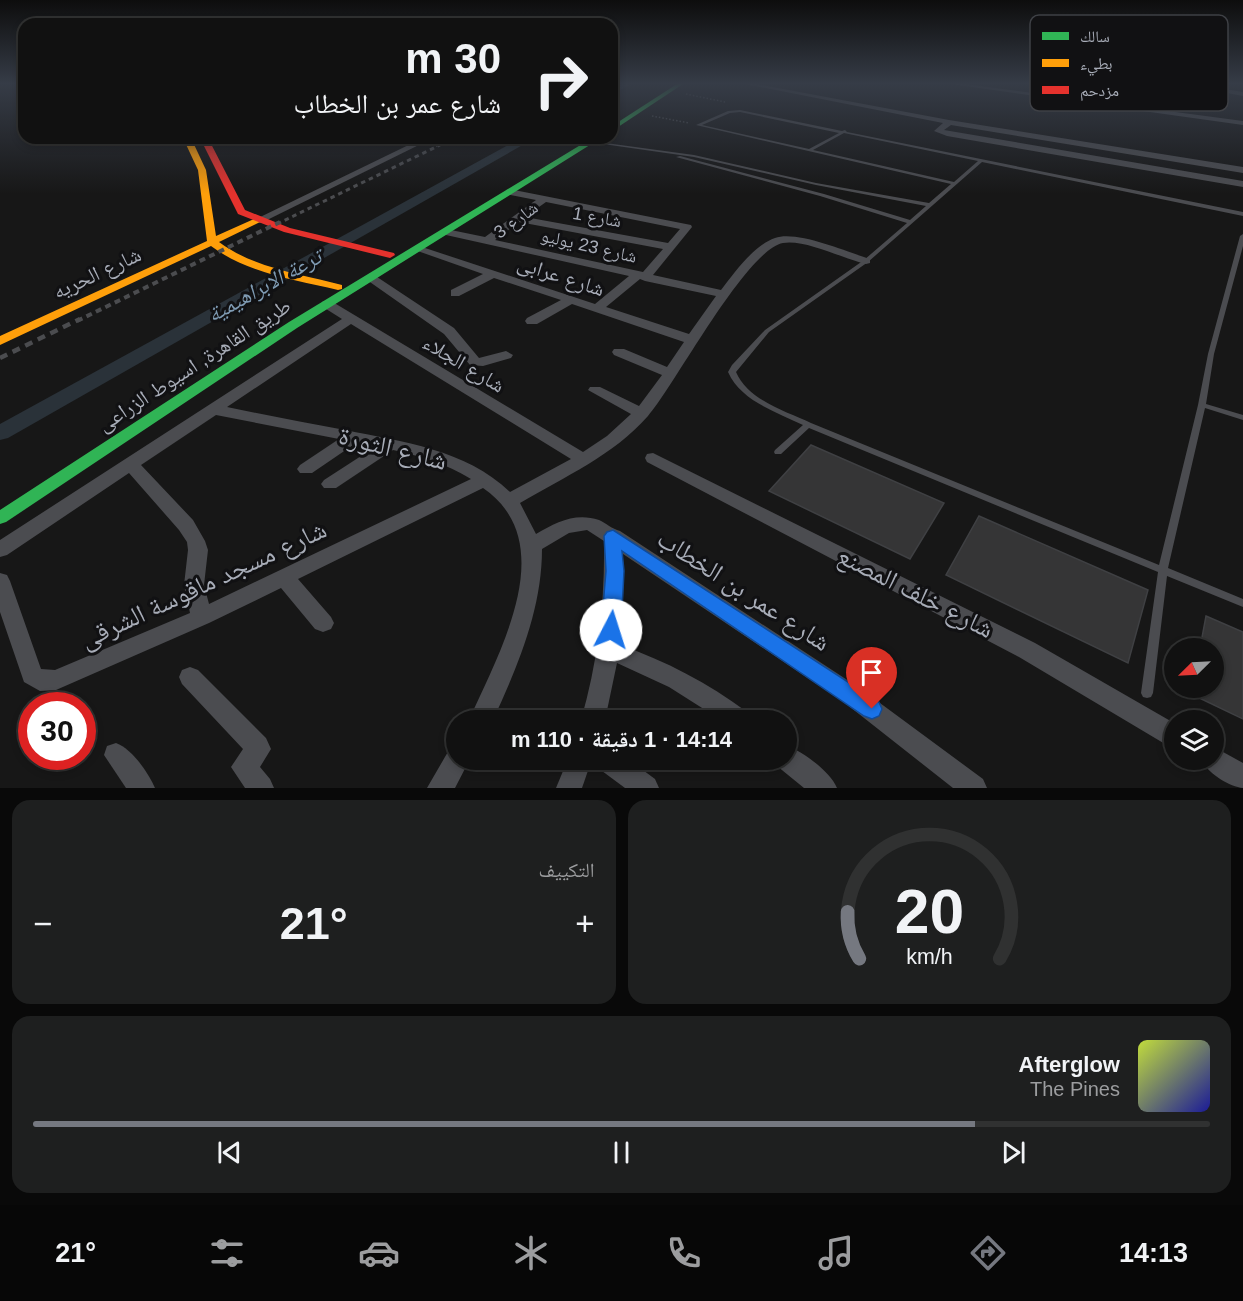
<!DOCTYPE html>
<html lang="ar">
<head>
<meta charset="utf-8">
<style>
  :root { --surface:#111; --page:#1e1f1f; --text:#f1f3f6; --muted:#9c9d9f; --line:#303131; --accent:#757880 }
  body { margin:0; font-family:Helvetica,"Noto Naskh Arabic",sans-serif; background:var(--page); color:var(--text); direction:rtl; height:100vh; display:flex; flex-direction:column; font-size:22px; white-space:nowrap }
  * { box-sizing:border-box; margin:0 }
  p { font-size:20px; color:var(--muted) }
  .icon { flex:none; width:33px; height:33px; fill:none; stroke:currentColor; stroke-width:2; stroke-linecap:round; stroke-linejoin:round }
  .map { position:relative; height:788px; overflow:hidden; direction:ltr }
  .panel { display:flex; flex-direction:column; gap:12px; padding:12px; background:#090909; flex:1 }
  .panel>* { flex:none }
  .hud { position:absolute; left:18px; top:18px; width:600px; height:126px; border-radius:18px; box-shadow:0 3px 9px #0003,0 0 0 2px var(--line); direction:rtl; background:#111; color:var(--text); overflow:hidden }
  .needle { width:39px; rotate:246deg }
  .tools { position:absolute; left:1164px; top:638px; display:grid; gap:12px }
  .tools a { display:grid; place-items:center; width:60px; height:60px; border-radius:50%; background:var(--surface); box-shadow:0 3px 9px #0003,0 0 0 2px var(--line); font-size:30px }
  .speed { position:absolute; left:18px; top:692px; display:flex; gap:12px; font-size:30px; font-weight:700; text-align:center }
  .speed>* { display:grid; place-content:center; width:78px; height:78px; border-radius:50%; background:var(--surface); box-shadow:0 3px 9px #0003,0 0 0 2px var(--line); line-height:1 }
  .speed .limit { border:9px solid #d22; background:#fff; color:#111 }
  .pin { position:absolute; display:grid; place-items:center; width:51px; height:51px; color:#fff; margin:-62px -26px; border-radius:50% 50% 50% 0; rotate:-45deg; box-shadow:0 0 6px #0007 }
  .pin .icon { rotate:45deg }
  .me { position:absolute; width:66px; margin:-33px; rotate:5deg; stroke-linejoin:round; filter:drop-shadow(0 0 4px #0008) }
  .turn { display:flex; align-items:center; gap:21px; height:126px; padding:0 18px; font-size:27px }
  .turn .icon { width:78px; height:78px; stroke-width:2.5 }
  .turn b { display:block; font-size:42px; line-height:51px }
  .big { font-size:45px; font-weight:700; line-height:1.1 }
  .panel .card { flex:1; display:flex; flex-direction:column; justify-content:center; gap:9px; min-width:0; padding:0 21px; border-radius:18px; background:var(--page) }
  .panel .dial { align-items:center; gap:0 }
  .dial svg { height:156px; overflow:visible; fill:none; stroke:var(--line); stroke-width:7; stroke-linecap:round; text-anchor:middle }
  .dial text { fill:var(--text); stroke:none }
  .song { display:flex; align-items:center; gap:18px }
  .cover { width:72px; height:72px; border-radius:9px; background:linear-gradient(135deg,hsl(70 70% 55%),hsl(240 70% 35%)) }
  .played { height:6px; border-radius:3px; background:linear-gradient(90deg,var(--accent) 80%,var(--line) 80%) }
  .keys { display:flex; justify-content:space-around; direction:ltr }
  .heat { display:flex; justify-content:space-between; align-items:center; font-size:33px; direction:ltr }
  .panel .tiles { flex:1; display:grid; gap:12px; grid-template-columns:1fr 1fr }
  .card:last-child { grid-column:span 2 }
  .trip { position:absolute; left:446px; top:710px; width:351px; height:60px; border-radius:30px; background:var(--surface); box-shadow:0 3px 9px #0003,0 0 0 2px var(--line); font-weight:700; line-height:60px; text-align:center; direction:rtl }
  .dock { display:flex; height:96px; justify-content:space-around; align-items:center; background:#070707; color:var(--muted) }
  .dock .icon { width:42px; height:42px }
  .dock .selected { color:var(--accent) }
  .dock b { font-size:27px; color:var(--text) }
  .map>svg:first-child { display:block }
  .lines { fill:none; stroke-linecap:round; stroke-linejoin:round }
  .canal { fill:#2a3239; fill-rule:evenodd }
  .building { fill:#353536; stroke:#3f4043; stroke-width:1.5 }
  .path { stroke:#4d4e52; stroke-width:1.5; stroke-dasharray:1.5 2; stroke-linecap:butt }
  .lane { fill:#4b4c50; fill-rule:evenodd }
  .street { fill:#4b4c50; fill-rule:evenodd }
  .fast { fill:#30b455; fill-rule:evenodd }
  .slow { fill:#ff9f0a; fill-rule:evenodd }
  .jam { fill:#e5322d; fill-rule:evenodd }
  .rail-far3 { stroke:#4b4c4f; stroke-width:2; stroke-dasharray:4 3; stroke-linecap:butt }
  .rail-far2 { stroke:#4b4c4f; stroke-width:3; stroke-dasharray:4.5 4; stroke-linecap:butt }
  .rail-far1 { stroke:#4b4c4f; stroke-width:4; stroke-dasharray:6 4.5; stroke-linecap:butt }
  .rail { stroke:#4b4c4f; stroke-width:4.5; stroke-dasharray:8 6; stroke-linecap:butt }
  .route { fill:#1a73e8; stroke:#114b97; stroke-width:1.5 }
  .labels { text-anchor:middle; stroke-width:6; stroke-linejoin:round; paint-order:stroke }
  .far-street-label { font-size:18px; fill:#a8adb8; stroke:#111113 }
  .street-label { font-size:21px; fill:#a8adb8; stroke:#111113 }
  .water-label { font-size:22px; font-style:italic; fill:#7f9bb3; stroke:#111113 }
  .near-street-label { font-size:26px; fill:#a8adb8; stroke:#111113 }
  .key { fill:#111113; stroke:#3e4045; stroke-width:1.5 }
  .key-label { font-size:16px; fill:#a8adb8 }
</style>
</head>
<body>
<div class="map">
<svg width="1243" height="788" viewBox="0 0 1243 788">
  <rect width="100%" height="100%" fill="#171717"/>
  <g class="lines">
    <g class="canal">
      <path d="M620,84h11l-19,11v-7z"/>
      <path d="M521,138h14l-527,300 -8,2v-16z"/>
    </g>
  </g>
  <g class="building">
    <path d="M811,445l133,58 -34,56 -141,-68z"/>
    <path d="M979,516l169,74 -20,73 -182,-88z"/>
    <path d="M1206,616l37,16v87l-52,-25 1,-7h22v-39h-14z"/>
  </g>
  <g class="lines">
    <g class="path">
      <path d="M686,94l39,8"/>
      <path d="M652,116l37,7"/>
    </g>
    <path class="lane" d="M740,110l102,21 3,-1 2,2 396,80v4l-261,-54 -114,100 -99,70 -33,40c12,28 49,39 75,51l348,142 39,-160 10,-51 32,-118 3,-2v12l-29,108 -8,50 37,11v5l-38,-12 -37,160 75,31v8l-76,-31 -14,117 -2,4 -4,1 -4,-1 -2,-4 17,-121 -349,-144 -28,26h-6l-1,-2 1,-2 28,-25c-27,-13 -62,-24 -75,-53l4,-7 33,-35 99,-70 43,-37 -87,-27 -144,-39 4,-1 144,38 86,26 16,-14 -110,-21 -122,-28 -105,-15 2,-1 103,14 122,28 113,20 22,-19 -255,-59 32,-14zM740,112l99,21 -30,16 -107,-24 28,-12zM844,133l134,28 -24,21 -141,-32z"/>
    <g class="street">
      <path d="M745,84h11l193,36 294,47v6l-292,-48 -7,5 299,51v6l-296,-51 -13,-5 9,-8z"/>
      <path d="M951,84h14l278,37v4z"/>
      <path d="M1180,84h12l51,8v4z"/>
      <path d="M290,138h8l1,1 -4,2z"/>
      <path d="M423,138h10l-172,85 -9,-2z"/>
      <path d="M509,189l182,36 1,2 -39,48 68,15c14,-18 32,-44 54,-52 22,-8 72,14 95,21v4l-4,1c-22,-5 -61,-25 -83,-21 -37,7 -108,142 -135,173 -34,39 -84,61 -128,87l16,31c20,-12 40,-22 63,-14 7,3 13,9 21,11l241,158 122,90 4,9h-34l-108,-85 -222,-149v52l-3,39c46,16 88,38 127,67l4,8h-30l-52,-33 -52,-24 -12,57h-24c17,-59 24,-118 23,-179l-17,-11 -18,3 -27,16c0,60 -24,117 -49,171h-24c29,-66 94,-177 14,-232l-185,91 33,38 3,6 -3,6 -8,3 -8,-3 -34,-41 -72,35 -153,67 -16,1 -16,-9 -24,-70v-39l7,2 3,6 31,88 14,1 135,-57 -6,-28 4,-35 -1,-8 -8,-12 -50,-57 -122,82 -7,2v-17l342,-221 -19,-12 -2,-3 2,-3h8l252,151 24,-16 24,-22 -43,-24 2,-3h10l39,19 23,-31 -48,-20 -2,-3 2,-3h10l43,18 17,-25 -112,-38 -35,20h-10l-2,-3 2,-3 34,-18 -67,-22 -35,18h-8v-6l32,-16 -71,-25 2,-2h8l173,57 34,-28 -183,-41 -5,-3 5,-3 39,8 51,-37 -30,-6v-4zM546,202l134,27 -12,14 -143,-26zM519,222l144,27 -20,23 -148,-32zM640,279l5,2 71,15 -27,38 -83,-27zM351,324l220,135 -61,33c-45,-43 -107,-50 -165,-62 -39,-7 -79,-15 -118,-23zM216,415l123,24 -39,26 -3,4 3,4h12l44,-30 19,4 -51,33 -3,4 3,4h12l57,-38c27,6 54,14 78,29l-262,125 -5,-19 4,-35 -3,-9 -12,-21 -52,-55z"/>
      <path d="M371,273l83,55 25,30 27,-7 7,4 -2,3 -28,8 -13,-1 -26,-31 -77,-54 -2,-3z"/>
      <path d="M653,453l382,190 139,80v24l-9,-3 -146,-87 -372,-195 -2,-4 2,-4z"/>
      <path d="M190,667l8,3 68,68 5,11 -11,18 10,12 4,9h-29l-14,-21 12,-18 -61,-65 -3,-7 3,-7z"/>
      <path d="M116,743c16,6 32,29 39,45h-29l-22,-33 3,-9z"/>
      <path d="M786,745c17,7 44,26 51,43h-33l-27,-22 -3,-7h12z"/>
      <path d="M1214,747l29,16v25c-14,-1 -37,-16 -42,-29h13z"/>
      <path d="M456,748v11h14l-15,29h-28l22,-38z"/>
      <path d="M568,759h24l-10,29h-26z"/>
      <path d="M595,759h33l27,20 4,9h-34l-27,-20z"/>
    </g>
    <g class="fast">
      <path d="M677,84h6l-71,47v-5z"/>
      <path d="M592,138h9l-304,190 -291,194 -6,2v-14l289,-188z"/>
    </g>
    <path class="slow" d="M183,138h8l15,32 10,66 38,-17 8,2 -43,21c35,26 81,32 123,43v4l-4,1c-43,-10 -91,-17 -127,-44l-211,99v-9l207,-95 -9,-71z"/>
    <path class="jam" d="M200,138h8l37,72 45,18 104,25 1,2 -5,3 -106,-26 -46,-18z"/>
    <path class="rail-far3" d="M436,146l17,-8"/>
    <path class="rail-far2" d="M277,224l163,-79"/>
    <path class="rail-far1" d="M77,321l203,-99"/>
    <path class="rail" d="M0,358l80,-39"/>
  </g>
  <linearGradient id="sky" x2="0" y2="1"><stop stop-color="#0d0d0d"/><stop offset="0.43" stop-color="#363c47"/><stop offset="1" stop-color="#363c47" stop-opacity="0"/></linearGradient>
  <rect width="1243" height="194" fill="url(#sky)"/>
  <path class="route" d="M613,530l266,172 3,7 -3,7 -7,3 -8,-3 -242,-165 2,20 -3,59 -3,6 -7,2 -7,-2 -3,-6 5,-59 -2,-35 3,-4z"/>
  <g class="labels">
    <g class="far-street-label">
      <text transform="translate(597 217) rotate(10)" y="6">شارع 1</text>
      <text transform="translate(516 220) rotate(-36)" y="6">شارع 3</text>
      <text transform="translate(589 246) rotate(13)" y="6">شارع 23 يوليو</text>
    </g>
    <g class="street-label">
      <text transform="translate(97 273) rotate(-25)" y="7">شارع الحريه</text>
      <text transform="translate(561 276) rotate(18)" y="7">شارع عرابى</text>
      <text transform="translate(464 364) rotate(31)" y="7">شارع الجلاء</text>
      <text transform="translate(194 365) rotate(-33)" y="7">طريق القاهرة, اسيوط الزراعى</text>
    </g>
    <g class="water-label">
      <text transform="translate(264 285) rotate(-29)" y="8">ترعة الابراهيمية</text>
    </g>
    <g class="near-street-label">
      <text transform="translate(393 448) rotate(14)" y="9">شارع الثورة</text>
      <text transform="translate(203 584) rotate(-25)" y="9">شارع مسجد ماقوسة الشرقى</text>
      <text transform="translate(744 590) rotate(33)" y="9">شارع عمر بن الخطاب</text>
      <text transform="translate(916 592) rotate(27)" y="9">شارع خلف المصنع</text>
    </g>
  </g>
  <rect x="1030" y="15" width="198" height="96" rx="9" class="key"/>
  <rect x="1042" y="32" width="27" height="8" fill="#30b455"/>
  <rect x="1042" y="59" width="27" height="8" fill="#ff9f0a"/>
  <rect x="1042" y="86" width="27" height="8" fill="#e5322d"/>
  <g class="key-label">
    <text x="1080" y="42">سالك</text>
    <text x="1080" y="69">بطيء</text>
    <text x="1080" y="96">مزدحم</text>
  </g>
</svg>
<div class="tools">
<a><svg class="needle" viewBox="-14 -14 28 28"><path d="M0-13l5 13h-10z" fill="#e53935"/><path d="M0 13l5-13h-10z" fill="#9c9d9f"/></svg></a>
<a><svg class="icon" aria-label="layers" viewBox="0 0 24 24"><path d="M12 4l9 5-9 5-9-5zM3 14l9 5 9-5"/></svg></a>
</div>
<div class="speed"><div class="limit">30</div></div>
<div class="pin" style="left:872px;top:709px;background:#d93025"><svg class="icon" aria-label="arrive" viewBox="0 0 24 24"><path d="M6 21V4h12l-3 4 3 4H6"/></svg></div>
<svg class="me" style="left:611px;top:630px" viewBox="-20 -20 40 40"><circle r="19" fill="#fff"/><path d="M0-13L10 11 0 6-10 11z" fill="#1a73e8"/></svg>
<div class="trip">14:14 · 1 دقيقة · 110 m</div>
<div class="hud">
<div class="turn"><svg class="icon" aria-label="right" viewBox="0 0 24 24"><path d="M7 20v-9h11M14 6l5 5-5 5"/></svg><div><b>30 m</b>شارع عمر بن الخطاب</div></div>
</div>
</div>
<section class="panel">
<div class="tiles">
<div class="card dial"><svg viewBox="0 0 100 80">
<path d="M14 69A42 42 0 1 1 86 69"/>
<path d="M14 69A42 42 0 0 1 8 45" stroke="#757880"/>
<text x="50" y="56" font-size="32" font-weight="700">20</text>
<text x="50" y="72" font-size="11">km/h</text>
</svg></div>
<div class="card"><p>التكييف</p>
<div class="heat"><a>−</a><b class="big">21°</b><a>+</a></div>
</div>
<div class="card">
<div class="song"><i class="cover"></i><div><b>Afterglow</b><p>The Pines</p></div></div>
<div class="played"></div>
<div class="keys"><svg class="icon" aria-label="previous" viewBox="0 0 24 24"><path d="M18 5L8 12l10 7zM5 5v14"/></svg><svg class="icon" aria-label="pause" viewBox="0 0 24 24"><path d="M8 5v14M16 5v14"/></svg><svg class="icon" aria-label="next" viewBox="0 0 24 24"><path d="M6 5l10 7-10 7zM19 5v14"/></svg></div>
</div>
</div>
</section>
<nav class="dock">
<b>14:13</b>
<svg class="icon selected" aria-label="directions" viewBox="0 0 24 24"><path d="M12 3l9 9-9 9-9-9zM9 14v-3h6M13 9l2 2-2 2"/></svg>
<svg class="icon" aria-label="music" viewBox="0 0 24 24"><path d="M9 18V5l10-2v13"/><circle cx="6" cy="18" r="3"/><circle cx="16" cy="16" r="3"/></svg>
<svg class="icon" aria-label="phone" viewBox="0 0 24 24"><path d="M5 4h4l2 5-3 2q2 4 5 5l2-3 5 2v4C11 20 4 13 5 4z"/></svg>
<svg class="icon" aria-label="climate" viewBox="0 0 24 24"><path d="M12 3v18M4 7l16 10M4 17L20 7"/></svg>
<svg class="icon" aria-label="car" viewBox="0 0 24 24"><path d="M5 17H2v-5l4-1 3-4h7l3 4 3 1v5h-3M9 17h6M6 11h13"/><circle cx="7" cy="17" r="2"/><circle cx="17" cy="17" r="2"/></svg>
<svg class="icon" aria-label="filters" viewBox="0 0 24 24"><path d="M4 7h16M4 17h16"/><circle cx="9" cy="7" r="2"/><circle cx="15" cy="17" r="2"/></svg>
<b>21°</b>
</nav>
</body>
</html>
